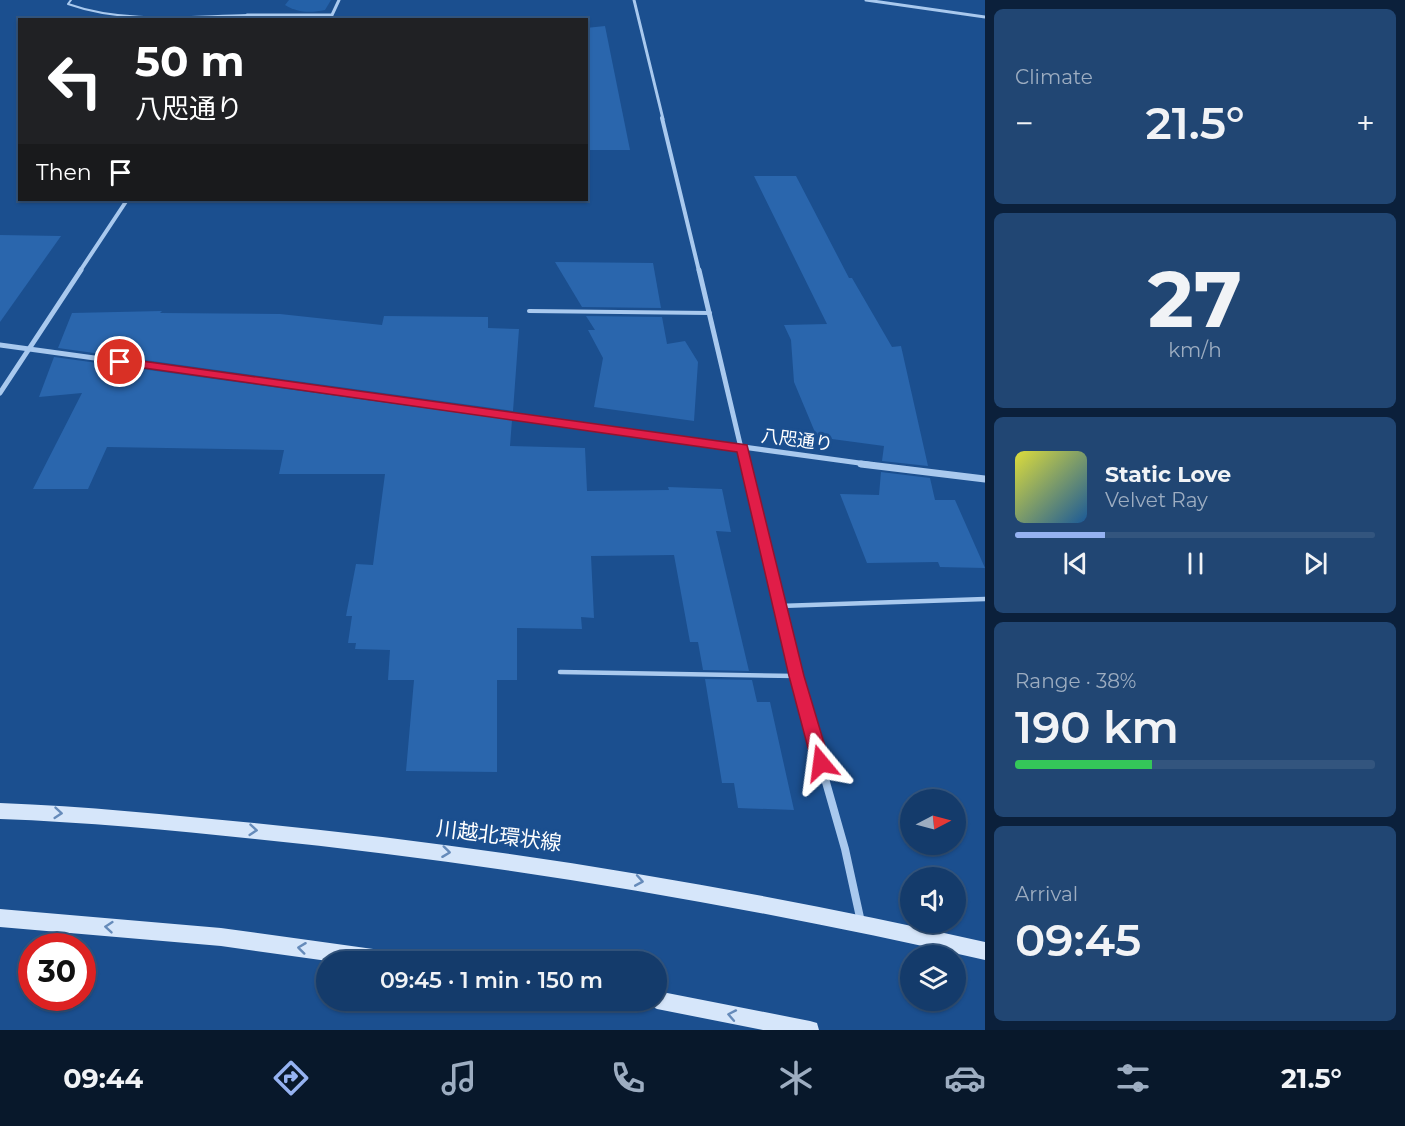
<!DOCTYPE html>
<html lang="en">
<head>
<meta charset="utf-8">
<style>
  :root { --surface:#143b6b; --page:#214673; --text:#f1f3f6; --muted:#9dadc1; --line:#33557e; --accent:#95b2f1 }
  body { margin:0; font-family:Montserrat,"Noto Sans JP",sans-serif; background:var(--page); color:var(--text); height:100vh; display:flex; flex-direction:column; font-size:22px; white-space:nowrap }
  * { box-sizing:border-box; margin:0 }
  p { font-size:20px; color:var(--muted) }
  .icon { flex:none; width:33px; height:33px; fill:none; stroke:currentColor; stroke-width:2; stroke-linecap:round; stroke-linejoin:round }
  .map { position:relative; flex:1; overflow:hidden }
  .side { display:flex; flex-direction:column; gap:9px; padding:9px; background:#0b203b; width:420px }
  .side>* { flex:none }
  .banner { position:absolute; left:18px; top:18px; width:570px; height:183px; border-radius:0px; box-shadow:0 2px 4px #0004,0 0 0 2px var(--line); background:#202124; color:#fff; overflow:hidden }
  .needle { width:39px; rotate:84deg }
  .buttons { position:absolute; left:900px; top:789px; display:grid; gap:12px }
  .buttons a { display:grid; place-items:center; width:66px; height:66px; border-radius:50%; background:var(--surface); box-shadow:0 2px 4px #0004,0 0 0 2px var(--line); font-size:30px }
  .speed { position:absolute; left:18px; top:933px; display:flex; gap:12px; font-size:30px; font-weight:700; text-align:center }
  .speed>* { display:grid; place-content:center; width:78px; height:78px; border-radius:50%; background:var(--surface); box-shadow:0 2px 4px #0004,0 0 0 2px var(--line); line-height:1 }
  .speed .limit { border:9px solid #d22; background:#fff; color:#111 }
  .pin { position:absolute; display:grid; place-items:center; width:51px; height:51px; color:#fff; margin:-26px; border:3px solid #fff; border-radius:50%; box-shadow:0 2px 6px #0007 }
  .me { position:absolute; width:66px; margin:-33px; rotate:344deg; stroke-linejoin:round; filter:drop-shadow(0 0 4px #0008) }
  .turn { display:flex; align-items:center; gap:21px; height:126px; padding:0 18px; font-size:27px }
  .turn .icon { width:78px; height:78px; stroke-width:2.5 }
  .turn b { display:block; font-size:42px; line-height:51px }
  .then { display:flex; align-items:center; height:57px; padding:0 18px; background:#0003; gap:12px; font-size:22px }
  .big { font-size:45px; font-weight:600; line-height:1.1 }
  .side .widget { flex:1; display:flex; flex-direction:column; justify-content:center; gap:9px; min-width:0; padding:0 21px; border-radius:9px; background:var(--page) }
  .side .dial { align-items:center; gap:0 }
  .dial b { font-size:78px; line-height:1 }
  .song { display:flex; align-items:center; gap:18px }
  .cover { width:72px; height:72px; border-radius:9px; background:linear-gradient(135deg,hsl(60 70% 55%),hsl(210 70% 35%)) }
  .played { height:6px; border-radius:3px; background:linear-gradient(90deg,var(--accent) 25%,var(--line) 25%) }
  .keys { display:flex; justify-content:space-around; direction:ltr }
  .heat { display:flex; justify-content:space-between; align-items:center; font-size:33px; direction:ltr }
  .charge { height:9px; border-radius:4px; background:linear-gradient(90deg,#34c759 38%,var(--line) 0) }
  .trip { position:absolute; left:316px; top:951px; width:351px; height:60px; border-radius:30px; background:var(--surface); box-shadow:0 2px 4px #0004,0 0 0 2px var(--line); font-weight:600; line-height:60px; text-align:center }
  .tabs { display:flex; height:96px; justify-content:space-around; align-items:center; background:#08182b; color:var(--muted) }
  .tabs .icon { width:42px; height:42px }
  .tabs .active { color:var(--accent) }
  .tabs b { font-size:27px; color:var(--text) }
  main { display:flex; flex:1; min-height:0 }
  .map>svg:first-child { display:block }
  .green { fill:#2461a8 }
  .building { fill:#2a66ad }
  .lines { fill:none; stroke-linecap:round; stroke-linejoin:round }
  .lane-far2 { stroke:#a9c9ee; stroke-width:2 }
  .lane-far1 { stroke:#a9c9ee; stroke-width:4 }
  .lane { stroke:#a9c9ee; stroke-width:4.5 }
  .street-far4 { stroke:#a9c9ee; stroke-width:3 }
  .street-far3 { stroke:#a9c9ee; stroke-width:4 }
  .street-far2 { stroke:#a9c9ee; stroke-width:5 }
  .street-far1 { stroke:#a9c9ee; stroke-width:7 }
  .street { stroke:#a9c9ee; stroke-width:8 }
  .secondary { fill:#d6e6fa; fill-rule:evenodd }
  .oneway { stroke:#668bba }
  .route { fill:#e11d48; stroke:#92132f; stroke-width:1.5 }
  .labels { text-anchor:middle; stroke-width:6; stroke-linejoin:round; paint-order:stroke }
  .street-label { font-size:18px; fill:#fff; stroke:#1b4f8f }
  .near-street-label { font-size:21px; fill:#fff; stroke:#1b4f8f }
</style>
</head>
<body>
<main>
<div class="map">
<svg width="985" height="1030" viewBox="0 0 985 1030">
  <rect width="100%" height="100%" fill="#1b4f8f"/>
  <path class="green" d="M289,0h42l-6,10c-14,3 -27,3 -40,-5z"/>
  <g class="building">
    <path d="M605,26l25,124h-44v-122z"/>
    <path d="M754,176h42l53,102h3l40,69 9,-1 27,120 -46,-5 2,-15 -67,-9 -23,-55 -3,-42 -7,-15 43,-1z"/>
    <path d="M0,235l61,1 -61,86z"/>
    <path d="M555,262l98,1 8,45 -79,-1z"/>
    <path d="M162,311l-2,2 120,1 102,11 2,-9 104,1v11l31,1 -6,82 -455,-63 14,-35z"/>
    <path d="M586,316l76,1 5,27 18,-3 13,21 -4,59 -100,-14 9,-49 -15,-28h7z"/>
    <path d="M54,357l458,63 -2,26 75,2 2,43 82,-1 -1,-3 54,2 9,43 -15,-1 33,140 -46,-1 -5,-28h-8l-16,-87 -83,1 3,62 -13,-1 1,12 -65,-1v52h-20v92l-91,-1 8,-91h-26l2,-30 -35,-1 1,-6h-8l4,-27h-6l10,-52 17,1 12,-91h-106l5,-24 -177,-3 -19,42h-55l49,-96 -43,4z"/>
    <path d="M881,472l49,6 5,22h20l30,68 -45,-1 -2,-5 -71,1 -27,-69 39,1z"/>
    <path d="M705,679l47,1 5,22h13l24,108 -56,-2 -4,-25h-12z"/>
  </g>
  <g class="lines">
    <path class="lane-far2" d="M71,0l-3,4c56,20 121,12 179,11"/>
    <path class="lane-far1" d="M529,311l181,2"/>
    <g class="lane">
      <path d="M780,606l205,-7"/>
      <path d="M560,672l236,4"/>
    </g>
    <g class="street-far4">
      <path d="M634,0l29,119"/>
      <path d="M866,0l119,17"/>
      <path d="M244,20l3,-5h85l7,-15"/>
    </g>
    <g class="street-far3">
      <path d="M662,118l37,153"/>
      <path d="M80,271l47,-71"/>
    </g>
    <g class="street-far2">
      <path d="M699,270l46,195"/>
      <path d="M0,345l874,120"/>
      <path d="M0,393l81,-123"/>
    </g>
    <g class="street-far1">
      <path d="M745,464l62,249"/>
      <path d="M861,464l124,15"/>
    </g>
    <path class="street" d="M806,712l39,137 16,73"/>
    <g class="secondary">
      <path d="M0,803c85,3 170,12 254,20 247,24 490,65 731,119v18c-241,-55 -484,-96 -730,-121 -85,-9 -170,-17 -255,-20z"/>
      <path d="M0,909l221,19 181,25 6,3 3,6h-76l-114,-16 -221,-19z"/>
      <path d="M657,991l153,30 7,2 2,7h-56l-106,-21 -6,-3 -3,-6h9z"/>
    </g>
  </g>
  <defs><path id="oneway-chevron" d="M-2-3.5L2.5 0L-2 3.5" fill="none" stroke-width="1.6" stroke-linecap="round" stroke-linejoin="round" transform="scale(1.5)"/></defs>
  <g class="oneway">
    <use href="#oneway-chevron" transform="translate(58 813) rotate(5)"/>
    <use href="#oneway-chevron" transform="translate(253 830) rotate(5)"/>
    <use href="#oneway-chevron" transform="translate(446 852) rotate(7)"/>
    <use href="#oneway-chevron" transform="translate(639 881) rotate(10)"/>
    <use href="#oneway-chevron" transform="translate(109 927) rotate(-175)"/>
    <use href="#oneway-chevron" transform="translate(302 948) rotate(-173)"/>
    <use href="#oneway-chevron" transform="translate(732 1015) rotate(-169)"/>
  </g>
  <path class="route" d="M120,358l627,87 57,231 26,87 -3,5 -6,3 -6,-3 -3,-5 -23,-87 -52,-224 -621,-88 -1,-2z"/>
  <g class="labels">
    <g class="street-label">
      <text transform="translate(797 440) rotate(7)" y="6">八咫通り</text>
    </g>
    <g class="near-street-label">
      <text transform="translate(499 836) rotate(7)" y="7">川越北環状線</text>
    </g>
  </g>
</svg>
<div class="buttons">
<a><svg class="needle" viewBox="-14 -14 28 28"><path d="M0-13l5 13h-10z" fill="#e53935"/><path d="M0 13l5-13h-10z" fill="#9dadc1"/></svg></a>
<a><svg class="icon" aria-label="sound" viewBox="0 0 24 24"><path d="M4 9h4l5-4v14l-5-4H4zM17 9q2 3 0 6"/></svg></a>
<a><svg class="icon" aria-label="layers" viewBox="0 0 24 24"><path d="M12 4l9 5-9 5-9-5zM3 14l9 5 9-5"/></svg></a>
</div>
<div class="speed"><div class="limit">30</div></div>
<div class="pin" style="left:120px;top:362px;background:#d93025"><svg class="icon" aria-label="arrive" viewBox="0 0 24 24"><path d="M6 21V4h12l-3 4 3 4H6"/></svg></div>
<svg class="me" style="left:821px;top:763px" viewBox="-20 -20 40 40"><path d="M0-17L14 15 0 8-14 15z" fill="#e11d48" stroke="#fff" stroke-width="4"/></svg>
<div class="trip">09:45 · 1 min · 150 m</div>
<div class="banner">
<div class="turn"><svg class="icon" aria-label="left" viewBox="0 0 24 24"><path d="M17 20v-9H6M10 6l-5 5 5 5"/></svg><div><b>50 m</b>八咫通り</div></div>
<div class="then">Then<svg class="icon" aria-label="arrive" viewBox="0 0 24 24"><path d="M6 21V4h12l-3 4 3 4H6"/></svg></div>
</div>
</div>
<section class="side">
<div class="widget"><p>Climate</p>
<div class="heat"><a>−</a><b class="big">21.5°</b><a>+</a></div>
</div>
<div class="widget dial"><b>27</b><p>km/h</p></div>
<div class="widget">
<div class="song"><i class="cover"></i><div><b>Static Love</b><p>Velvet Ray</p></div></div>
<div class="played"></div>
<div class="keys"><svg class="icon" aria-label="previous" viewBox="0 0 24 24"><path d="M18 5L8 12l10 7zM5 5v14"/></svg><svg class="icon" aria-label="pause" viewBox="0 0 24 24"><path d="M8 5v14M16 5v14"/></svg><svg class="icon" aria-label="next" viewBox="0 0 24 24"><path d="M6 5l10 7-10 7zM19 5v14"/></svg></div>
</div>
<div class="widget"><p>Range · 38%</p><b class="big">190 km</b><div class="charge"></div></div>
<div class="widget"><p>Arrival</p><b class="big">09:45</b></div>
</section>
</main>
<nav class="tabs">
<b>09:44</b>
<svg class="icon active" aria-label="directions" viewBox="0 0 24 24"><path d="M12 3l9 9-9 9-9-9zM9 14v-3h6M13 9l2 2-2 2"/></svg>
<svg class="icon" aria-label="music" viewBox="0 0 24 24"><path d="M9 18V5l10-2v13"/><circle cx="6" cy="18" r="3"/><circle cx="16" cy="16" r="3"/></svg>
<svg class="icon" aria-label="phone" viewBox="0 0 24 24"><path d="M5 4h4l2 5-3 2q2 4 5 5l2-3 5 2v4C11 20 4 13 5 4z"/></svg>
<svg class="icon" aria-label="climate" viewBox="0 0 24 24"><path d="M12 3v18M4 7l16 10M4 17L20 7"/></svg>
<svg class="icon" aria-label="car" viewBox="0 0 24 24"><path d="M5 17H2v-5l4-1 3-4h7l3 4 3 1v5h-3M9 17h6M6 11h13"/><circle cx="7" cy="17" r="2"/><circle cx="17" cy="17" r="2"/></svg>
<svg class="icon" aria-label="filters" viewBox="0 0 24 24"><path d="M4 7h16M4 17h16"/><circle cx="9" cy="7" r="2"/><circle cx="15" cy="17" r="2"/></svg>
<b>21.5°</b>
</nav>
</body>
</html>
